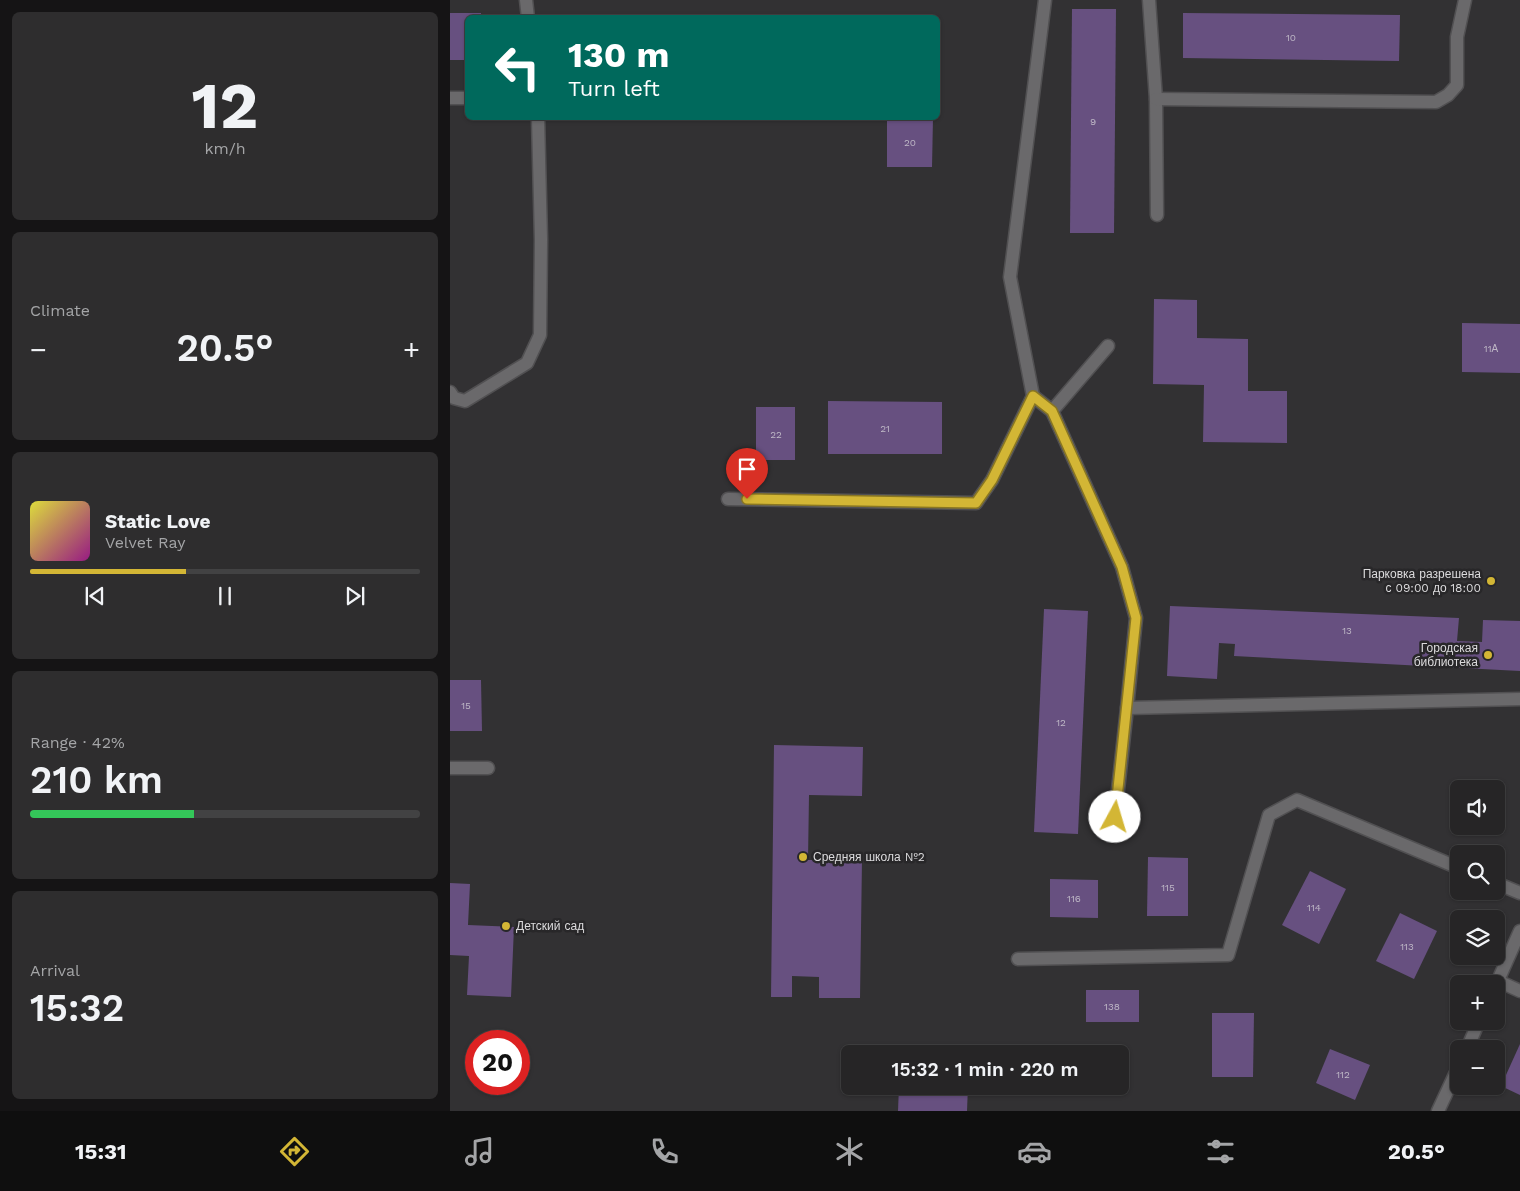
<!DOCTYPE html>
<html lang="en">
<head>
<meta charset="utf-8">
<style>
  :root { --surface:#262526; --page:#2e2d2e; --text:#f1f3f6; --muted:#a4a5a7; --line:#424243; --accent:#d3b635 }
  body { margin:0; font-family:"Work Sans",sans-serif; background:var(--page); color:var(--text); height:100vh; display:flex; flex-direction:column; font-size:19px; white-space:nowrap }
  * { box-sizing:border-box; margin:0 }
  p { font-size:16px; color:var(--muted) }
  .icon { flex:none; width:28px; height:28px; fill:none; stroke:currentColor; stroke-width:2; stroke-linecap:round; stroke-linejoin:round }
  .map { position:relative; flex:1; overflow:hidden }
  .side { display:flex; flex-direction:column; gap:12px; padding:12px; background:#151415; width:450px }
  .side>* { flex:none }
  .guide { position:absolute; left:15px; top:15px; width:475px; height:105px; border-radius:8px; box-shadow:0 1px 4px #0004,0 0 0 1px var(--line); background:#00695c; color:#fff; overflow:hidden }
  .controls { position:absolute; left:1000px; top:780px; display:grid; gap:10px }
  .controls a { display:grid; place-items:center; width:55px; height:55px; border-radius:8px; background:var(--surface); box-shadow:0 1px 4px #0004,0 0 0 1px var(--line); font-size:25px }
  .speed { position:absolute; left:15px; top:1030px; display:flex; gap:10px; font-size:25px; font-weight:700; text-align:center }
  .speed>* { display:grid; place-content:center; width:65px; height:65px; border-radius:50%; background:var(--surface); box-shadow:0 1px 4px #0004,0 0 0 1px var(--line); line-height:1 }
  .speed .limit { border:8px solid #d22; background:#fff; color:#111 }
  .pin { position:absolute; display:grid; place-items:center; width:42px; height:42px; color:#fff; margin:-51px -21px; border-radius:50% 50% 50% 0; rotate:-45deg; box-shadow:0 0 5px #0007 }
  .pin .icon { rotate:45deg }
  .me { position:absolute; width:55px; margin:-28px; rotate:6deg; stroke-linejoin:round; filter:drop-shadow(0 0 4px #0008) }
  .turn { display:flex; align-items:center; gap:18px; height:105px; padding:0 20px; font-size:22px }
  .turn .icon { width:65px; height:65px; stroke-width:2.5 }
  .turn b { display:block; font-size:35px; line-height:42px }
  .big { font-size:38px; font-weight:600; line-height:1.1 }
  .side .card { flex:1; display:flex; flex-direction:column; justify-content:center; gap:8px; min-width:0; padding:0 18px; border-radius:8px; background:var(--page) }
  .side .dial { align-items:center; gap:0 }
  .dial b { font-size:65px; line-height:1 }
  .song { display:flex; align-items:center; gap:15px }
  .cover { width:60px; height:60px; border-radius:8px; background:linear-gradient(135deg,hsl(60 70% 55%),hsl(310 70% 35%)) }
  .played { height:5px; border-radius:2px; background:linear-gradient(90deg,var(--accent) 40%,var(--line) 40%) }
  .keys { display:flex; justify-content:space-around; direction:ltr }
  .heat { display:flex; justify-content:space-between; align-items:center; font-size:28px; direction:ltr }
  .charge { height:8px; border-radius:4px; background:linear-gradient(90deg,#34c759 42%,var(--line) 0) }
  .trip { position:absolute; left:391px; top:1045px; width:288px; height:50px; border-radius:8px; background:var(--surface); box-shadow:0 1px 4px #0004,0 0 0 1px var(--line); font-weight:600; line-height:50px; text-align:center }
  .dock { display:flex; height:80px; justify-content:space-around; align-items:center; background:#0f0f0f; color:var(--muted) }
  .dock .icon { width:35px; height:35px }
  .dock .active { color:var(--accent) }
  .dock b { font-size:22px; color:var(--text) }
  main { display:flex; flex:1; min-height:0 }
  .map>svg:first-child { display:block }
  .building { fill:#675080 }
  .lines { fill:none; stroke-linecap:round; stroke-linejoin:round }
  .service-casing { stroke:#515052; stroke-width:15 }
  .tertiary-casing { stroke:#515052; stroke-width:15 }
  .service { stroke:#6a696b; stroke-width:12 }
  .tertiary { stroke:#6a696b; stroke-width:12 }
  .route-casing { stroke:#897622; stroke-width:12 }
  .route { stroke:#d3b635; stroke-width:9 }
  .poi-dot { fill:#d3b635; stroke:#282729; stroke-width:2 }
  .labels { text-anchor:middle; stroke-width:5; stroke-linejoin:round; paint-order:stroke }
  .number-label { font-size:10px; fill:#bfb8c6 }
  .poi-label { font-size:12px; fill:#dcdbdd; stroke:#282729; text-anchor:end }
</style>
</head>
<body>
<main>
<section class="side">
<div class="card dial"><b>12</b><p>km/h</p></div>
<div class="card"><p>Climate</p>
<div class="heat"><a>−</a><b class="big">20.5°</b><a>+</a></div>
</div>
<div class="card">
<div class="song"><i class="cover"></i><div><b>Static Love</b><p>Velvet Ray</p></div></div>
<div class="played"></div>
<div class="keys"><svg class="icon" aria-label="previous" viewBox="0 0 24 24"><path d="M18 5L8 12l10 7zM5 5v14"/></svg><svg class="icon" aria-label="pause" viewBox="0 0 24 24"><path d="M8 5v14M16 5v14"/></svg><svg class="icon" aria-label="next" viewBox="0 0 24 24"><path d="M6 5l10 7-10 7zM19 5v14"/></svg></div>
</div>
<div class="card"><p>Range · 42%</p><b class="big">210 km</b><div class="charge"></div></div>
<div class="card"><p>Arrival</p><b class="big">15:32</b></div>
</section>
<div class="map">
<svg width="1070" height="1111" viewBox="0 0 1070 1111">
  <rect width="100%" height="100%" fill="#323133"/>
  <g class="building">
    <path d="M622,9h44l-2,224h-44z"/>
    <path d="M0,13h31v5h-13v42h-18z"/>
    <path d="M733,13l217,2 -1,46 -216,-3z"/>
    <path d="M437,118h46l-1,49h-45z"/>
    <path d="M704,299l43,1v38l51,1v52h39v52l-84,-1 1,-57 -51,-1z"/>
    <path d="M1012,323l58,1v49l-58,-1z"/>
    <path d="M378,401l114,1v52h-114z"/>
    <rect x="306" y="407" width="39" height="53"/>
    <path d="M720,606l289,12 -2,23 25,1 1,-22 37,1v50l-286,-15 1,-12 -16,-1 -2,36 -50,-3z"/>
    <path d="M594,609l44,2 -10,223 -44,-2z"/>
    <path d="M0,680h31l1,51h-32z"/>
    <path d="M324,745l89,2 -1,49 -53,-1 -1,65h54l-2,138h-41v-21l-27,-1v21h-21z"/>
    <path d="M698,857l40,1v58h-41z"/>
    <path d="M860,871l36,18 -27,55 -37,-19z"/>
    <path d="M600,879l48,1v38l-48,-1z"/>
    <path d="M0,883l20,1 -2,41 46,2 -3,70 -44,-2 2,-39 -19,-1z"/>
    <path d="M950,913l37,18 -23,48 -38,-18z"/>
    <rect x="636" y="990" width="53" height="32"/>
    <path d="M762,1013h42l-1,64h-41z"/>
    <path d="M1070,1044v51l-19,-9z"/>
    <path d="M880,1049l40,16 -15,35 -39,-17z"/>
    <path d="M449,1086h69l-1,25h-69z"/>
  </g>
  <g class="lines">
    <defs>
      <g id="service">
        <path d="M76,0l2,18"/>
        <path d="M699,0l7,99 1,116"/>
        <path d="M0,98h18"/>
        <path d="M706,99l280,3 12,-7 9,-10v-48l8,-37"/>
        <path d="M0,392l4,6 11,3 62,-38 13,-28 1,-95 -3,-122"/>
        <path d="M583,396l19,15 56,-65"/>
        <path d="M602,411l70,156 14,51 -9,90"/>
        <path d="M278,499l248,4 16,-23 41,-84 -23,-119 35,-277"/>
        <path d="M0,768h38"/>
        <path d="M665,817l12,-109 393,-9"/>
        <path d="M1046,883l24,10"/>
        <path d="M568,959l210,-4 41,-140 28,-15 162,68"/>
        <path d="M1048,981l22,10"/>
      </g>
      <g id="tertiary">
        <path d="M1046,985l24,-54"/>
        <path d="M1017,1049l12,-28"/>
        <path d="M988,1111l21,-45"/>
      </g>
    </defs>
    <use href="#service" class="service-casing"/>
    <use href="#tertiary" class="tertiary-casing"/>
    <use href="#service" class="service"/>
    <use href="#tertiary" class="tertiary"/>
  </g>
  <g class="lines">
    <defs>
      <path id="route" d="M297,499l229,4 16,-23 41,-84 19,15 70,156 14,51 -21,199"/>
    </defs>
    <use href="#route" class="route-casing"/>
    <use href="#route" class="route"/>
  </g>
  <g class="poi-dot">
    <circle cx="1041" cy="581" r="5"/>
    <circle cx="1038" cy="655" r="5"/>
    <circle cx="353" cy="857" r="5"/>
    <circle cx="56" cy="926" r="5"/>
  </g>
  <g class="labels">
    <g class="number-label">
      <text x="841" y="41">10</text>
      <text x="643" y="125">9</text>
      <text x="460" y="146">20</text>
      <text x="1041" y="352">11А</text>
      <text x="435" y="432">21</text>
      <text x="326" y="438">22</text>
      <text x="897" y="634">13</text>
      <text x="16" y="709">15</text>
      <text x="611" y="726">12</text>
      <text x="718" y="891">115</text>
      <text x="624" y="902">116</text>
      <text x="864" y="911">114</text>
      <text x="957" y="950">113</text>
      <text x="662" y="1010">138</text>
      <text x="893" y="1078">112</text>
    </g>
    <g class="poi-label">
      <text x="1031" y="578">Парковка разрешена<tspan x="1031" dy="14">с 09:00 до 18:00</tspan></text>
      <text x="1028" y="652">Городская<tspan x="1028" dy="14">библиотека</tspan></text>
      <text x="363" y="861" text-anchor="start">Средняя школа №2</text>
      <text x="66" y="930" text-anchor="start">Детский сад</text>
    </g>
  </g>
</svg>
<div class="controls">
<a><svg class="icon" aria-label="sound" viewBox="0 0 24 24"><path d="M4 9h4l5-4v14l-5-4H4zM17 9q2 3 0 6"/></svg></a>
<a><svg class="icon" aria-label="search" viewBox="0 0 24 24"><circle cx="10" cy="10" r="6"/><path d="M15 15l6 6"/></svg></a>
<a><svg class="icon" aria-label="layers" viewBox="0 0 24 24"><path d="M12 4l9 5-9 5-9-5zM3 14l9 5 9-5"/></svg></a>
<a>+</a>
<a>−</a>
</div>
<div class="speed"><div class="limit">20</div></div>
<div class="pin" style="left:297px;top:499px;background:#d93025"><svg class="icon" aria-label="arrive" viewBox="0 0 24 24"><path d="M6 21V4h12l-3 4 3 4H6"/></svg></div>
<svg class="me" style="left:665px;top:817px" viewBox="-20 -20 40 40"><circle r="19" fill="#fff"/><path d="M0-13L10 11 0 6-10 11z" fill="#d3b635"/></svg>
<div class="trip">15:32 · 1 min · 220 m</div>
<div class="guide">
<div class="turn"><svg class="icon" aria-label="left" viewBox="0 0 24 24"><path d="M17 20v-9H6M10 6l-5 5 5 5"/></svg><div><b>130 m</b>Turn left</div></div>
</div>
</div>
</main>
<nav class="dock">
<b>15:31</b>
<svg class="icon active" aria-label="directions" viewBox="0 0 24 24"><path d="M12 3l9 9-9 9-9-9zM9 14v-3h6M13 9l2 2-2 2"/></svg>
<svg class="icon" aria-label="music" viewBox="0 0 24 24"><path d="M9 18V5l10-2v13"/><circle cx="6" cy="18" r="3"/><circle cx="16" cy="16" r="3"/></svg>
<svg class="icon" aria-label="phone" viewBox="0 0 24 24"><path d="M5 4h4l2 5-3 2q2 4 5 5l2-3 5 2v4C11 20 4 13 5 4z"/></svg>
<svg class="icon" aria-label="climate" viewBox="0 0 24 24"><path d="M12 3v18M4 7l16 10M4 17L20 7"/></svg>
<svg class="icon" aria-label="car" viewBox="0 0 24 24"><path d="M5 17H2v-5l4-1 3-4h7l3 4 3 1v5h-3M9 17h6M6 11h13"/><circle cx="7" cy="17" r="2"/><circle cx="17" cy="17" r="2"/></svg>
<svg class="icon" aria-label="filters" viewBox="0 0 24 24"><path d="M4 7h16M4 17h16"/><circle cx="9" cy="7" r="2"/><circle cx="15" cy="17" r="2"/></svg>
<b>20.5°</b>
</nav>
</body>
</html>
